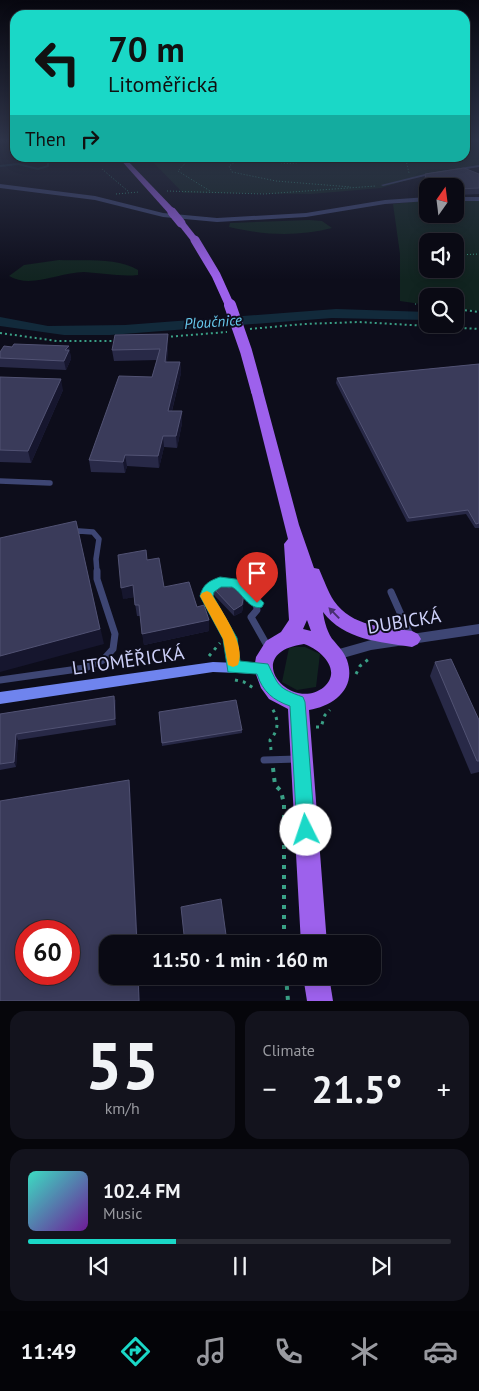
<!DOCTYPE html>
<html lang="en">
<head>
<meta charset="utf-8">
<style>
  :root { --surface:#0a0a14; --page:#13131d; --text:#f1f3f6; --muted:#999aa0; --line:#2a2b34; --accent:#1ad8c7 }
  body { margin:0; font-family:"PT Sans",sans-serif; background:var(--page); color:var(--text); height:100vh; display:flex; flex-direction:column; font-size:19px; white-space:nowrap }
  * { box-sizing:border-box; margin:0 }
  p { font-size:16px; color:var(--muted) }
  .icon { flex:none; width:28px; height:28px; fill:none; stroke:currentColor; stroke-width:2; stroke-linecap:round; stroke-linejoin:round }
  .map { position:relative; height:1001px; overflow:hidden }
  .details { display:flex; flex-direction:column; gap:10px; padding:10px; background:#06060b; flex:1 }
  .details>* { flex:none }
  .hud { position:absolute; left:10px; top:10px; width:460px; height:152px; border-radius:15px; box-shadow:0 2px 12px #0003,0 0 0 1px var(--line); background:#1ad8c7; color:#111; overflow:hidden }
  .needle { width:32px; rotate:14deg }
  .buttons { position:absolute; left:419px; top:178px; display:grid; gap:10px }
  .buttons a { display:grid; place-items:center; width:45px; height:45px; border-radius:10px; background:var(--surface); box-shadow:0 2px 12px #0003,0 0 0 1px var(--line); font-size:25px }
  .speed { position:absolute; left:15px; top:920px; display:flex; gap:10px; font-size:25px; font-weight:700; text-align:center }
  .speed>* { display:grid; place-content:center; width:65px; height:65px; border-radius:50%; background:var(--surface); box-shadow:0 2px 12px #0003,0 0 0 1px var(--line); line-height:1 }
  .speed .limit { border:8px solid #d22; background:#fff; color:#111 }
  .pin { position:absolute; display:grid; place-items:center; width:42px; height:42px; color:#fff; margin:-51px -21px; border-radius:50% 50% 50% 0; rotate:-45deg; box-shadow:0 0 5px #0007 }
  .pin .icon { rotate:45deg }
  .me { position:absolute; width:55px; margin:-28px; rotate:356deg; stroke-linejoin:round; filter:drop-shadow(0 0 4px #0008) }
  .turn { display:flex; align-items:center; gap:18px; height:105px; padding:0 15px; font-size:22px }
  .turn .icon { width:65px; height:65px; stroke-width:2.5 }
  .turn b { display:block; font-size:35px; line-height:42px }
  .then { display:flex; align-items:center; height:48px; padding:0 15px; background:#0003; gap:10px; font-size:19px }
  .big { font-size:38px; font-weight:600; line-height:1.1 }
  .details .widget { flex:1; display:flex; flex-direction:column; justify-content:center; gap:8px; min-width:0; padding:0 18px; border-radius:15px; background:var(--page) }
  .details .dial { align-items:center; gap:0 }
  .dial b { font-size:65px; line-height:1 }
  .song { display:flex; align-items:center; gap:15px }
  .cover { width:60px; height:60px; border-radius:8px; background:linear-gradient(135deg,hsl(170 70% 55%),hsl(280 70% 35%)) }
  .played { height:5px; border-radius:2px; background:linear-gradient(90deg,var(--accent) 35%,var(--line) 35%) }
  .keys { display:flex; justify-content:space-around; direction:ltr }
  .heat { display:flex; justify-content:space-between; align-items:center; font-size:28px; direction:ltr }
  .details .tiles { flex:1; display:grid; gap:10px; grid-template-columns:1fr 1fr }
  .widget:last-child { grid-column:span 2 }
  .trip { position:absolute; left:99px; top:935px; width:282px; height:50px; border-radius:15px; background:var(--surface); box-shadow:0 2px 12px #0003,0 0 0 1px var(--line); font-weight:600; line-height:50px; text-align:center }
  .menu { display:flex; height:80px; justify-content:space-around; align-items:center; background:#040408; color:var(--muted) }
  .menu .icon { width:35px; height:35px }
  .menu .current { color:var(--accent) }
  .menu b { font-size:22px; color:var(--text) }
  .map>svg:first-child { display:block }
  .green { fill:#112420; fill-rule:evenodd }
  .water { fill:#122a3b }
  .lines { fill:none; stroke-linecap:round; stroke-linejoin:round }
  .stream { stroke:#122a3b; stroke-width:2 }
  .path-far3 { stroke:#3aa086; stroke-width:1; stroke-dasharray:1 2; stroke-linecap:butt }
  .path-far2 { stroke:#3aa086; stroke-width:2; stroke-dasharray:2 3; stroke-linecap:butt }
  .path-far1 { stroke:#3aa086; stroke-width:3; stroke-dasharray:3 5; stroke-linecap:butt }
  .path { stroke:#3aa086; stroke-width:4; stroke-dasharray:4 6; stroke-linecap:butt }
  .lane-far1 { stroke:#3e4674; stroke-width:5.5 }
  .lane { stroke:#3e4674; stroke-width:7 }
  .street { fill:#3e4674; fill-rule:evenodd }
  .secondary { fill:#6f84ee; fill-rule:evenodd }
  .primary { fill:#9d61ec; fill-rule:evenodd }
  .primary-bridge-far2 { stroke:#9d61ec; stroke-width:8 }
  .primary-bridge-far1 { stroke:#9d61ec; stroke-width:9 }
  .primary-bridge { stroke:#9d61ec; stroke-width:12 }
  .wall { fill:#282947 }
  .shaded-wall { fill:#16162e }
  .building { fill:#3a3b5a; stroke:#515273; fill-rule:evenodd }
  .oneway { fill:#472f6f }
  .route { fill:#1ad8c7; stroke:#118c81 }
  .slow { fill:#f59e0b }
  .labels { text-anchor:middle; stroke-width:4; stroke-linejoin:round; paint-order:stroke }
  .far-water-label { font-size:15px; font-style:italic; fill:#67c9ed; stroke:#0d0d1b }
  .near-street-label { font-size:19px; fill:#cdd0f9; stroke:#0d0d1b }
</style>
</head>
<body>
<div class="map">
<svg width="479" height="1001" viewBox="0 0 479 1001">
  <rect width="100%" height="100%" fill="#0d0d1b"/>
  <g class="green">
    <path d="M465,140h14v26l-49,7 -49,15 -70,6 -128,-1 -34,-35h316z"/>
    <path d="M427,200l1,14h27v-14h24v111l-24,-3v-12h-27l-1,9 -27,-4v-47l-7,-50zM428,241h27v28h-27z"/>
    <path d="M309,220l13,1 10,7c-36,9 -68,7 -103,-1l1,-4z"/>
    <path d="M59,260c25,1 58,-3 79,10v5c-18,2 -35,-2 -54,-3 -24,0 -53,17 -75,4l15,-11z"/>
    <path d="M294,647h11l15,7 -4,33 -19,3 -15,-8 7,-34z"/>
  </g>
  <path class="water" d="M336,309l92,3 -1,8 -95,-2 -222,17h-46l-64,-9v-9l48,9 77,-1z"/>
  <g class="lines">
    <path class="stream" d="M0,166l18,-2 20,5 10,-3v-3l-8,-5"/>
    <g class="path-far3">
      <path d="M465,142l14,-1"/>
      <path d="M190,158l-12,13 32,20"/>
      <path d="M241,158l-12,8 3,6 44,9 75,6"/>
      <path d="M272,158v3c15,4 27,3 41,-3"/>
      <path d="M358,158l48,2 3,13"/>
      <path d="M102,169l27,23"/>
      <path d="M167,191l97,3 112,-8"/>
      <path d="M116,194l23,-2"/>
      <path d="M455,255l24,-1"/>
      <path d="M415,304l13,1"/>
    </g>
    <g class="path-far2">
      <path d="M425,305h3"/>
      <path d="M455,309l24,3"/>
      <path d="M250,329l54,-5 55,-2 120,7"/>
      <path d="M0,333l57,8h58"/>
      <path d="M166,337l61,-5"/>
    </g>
    <g class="path-far1">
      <path d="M209,656l11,-13"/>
      <path d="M356,674l4,-8 10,-8"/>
      <path d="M235,680l9,2 11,7"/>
      <path d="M316,727h5l4,-12 5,-5"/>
      <path d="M271,750l-1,-10c9,-10 9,-20 2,-32"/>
    </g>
    <g class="path">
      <path d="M273,768l2,17 6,6 3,13v140"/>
      <path d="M286,976l2,25"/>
    </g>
    <g class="lane-far1">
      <path d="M0,481l50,2"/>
      <path d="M71,533l8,-2 14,1 6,7 -3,20 1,13"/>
    </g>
    <g class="lane">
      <path d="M391,592l20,45"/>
      <path d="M233,667l-3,-29 -23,-41c10,-28 50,-11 50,13l-6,7 17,30"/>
      <path d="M0,680l85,-12 18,-8 10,-11 2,-15 -18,-55v-8"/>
      <path d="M264,760l33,-1"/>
    </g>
    <g class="street">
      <path d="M479,165v2l-50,8 -46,11 -2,-1 48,-12z"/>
      <path d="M0,184l95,12 68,17 54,5 89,-5 79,-13 43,-3v4l-43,3 -79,13 -89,5 -54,-5 -68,-17 -95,-12z"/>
      <rect x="455" y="197" width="24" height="4"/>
      <path d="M479,624v10l-108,16 -35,10 -4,-1 -2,-4 2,-4 39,-11z"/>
    </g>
    <path class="secondary" d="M213,662l50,2 4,1 2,4 -2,4 -4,1 -50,-2 -213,32v-12z"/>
    <g class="primary">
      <path d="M119,158h6l50,52v4h-6z"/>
      <path d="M178,221h6l15,19 -1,2h-6l-15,-19z"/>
      <path d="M257,387l6,4 36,134 15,43 5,1c5,11 9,23 15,32 18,26 50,26 78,30l6,3 3,5 -3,5 -6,3c-32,-5 -68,-7 -89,-35 1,9 5,23 11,29 5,6 10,11 13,19 10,29 -14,46 -38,50l18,234h-26l-13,-235 -19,-10 -8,-11 -7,-19 2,-12 10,-16 15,-9 8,-12 -5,-76 4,-5 -37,-148zM307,620l4,11 -8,-2zM304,644c16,5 39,26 20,43 -33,27 -85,-34 -20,-43z"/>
      <path d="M303,976h26l4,25h-26z"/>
    </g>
    <path class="primary-bridge-far2" d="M172,212l1,2"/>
    <g class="primary-bridge-far1">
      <path d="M172,212l9,11"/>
      <path d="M195,240l21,35 14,31"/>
    </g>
    <path class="primary-bridge" d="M230,305l16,46 11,40"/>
  </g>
  <g class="wall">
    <path d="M425,174h54v20l-22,1 -2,-2v-7h-8l-21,2 -2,-8z"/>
    <path d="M168,334v11l-1,17h13l1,11 -9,38h10v12l-5,25 -13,-1 -5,21 -32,-2 -2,7 -34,-1 -2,-12 63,-83 5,-17 -43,1 -2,-11z"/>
    <path d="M69,346l2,13 -5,11 -66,-3v-15l12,-5z"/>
    <path d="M479,364v164h-4l-9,-14 -59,8 -71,-139 1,-5z"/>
    <path d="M0,377l63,13 -32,73 -31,-1z"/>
    <path d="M248,580l12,11 -4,2 -9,-9z"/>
    <path d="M164,587l33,20 12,13v11l-65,14 -4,-29h-3l-3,-19 -11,2z"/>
    <path d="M214,589l33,3v6l-3,2 -2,12 -8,4 -20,-21z"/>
    <path d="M435,662l44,58v52l-8,2 -41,-98z"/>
    <path d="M114,696l2,6v23l-98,15 -2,27 -16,3v-56z"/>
    <path d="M159,712l83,18v3l-80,13z"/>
  </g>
  <g class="shaded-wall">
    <path d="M448,180l-1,6h-19v2h-2l1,-5z"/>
    <path d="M168,334v11l-2,27 -1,-10z"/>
    <path d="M69,346l2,13 -5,11 -2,-9 1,-11z"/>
    <path d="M180,362l1,11 -12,49 -1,-11z"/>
    <path d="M61,379l2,11 -32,73 -3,-12z"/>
    <path d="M182,411v12l-5,25 -1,-12z"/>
    <path d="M163,436l1,11 -5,21 -1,-12z"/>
    <path d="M125,455l2,11 -2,7 -2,-11z"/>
    <path d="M76,521l28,123 -104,28v-16z"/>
    <path d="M133,585l2,12 -12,2 -2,-11z"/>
    <path d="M260,587v4l-4,2v-4z"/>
    <path d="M247,592v6l-3,2 -2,12 -8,4v-6l10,-16z"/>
    <path d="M209,620v11l-65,14 -2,-11z"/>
    <path d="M114,696l2,6v23l-1,-6z"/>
    <path d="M16,734l2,6 -2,27 -2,-5z"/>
    <path d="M129,780l1,3 8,161h-1z"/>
    <path d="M138,976h1l1,25h-1z"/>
  </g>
  <g class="building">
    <path d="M464,168l15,6v14l-21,1 -10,-9 -21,3 -2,-9z"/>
    <path d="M168,334l-3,28h15l-12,49h14l-6,25h-13l-5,20 -33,-1 -2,7 -34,-2 30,-84 33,1 8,-28 -48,1 3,-15z"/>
    <path d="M14,344l55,2 -4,4h4l-5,11 -64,-3v-6l4,-6 8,1z"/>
    <path d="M479,364v159l-3,1 -8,-14 -59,8 -72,-140z"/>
    <path d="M0,377l61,2 -33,72 -28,-1z"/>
    <path d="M76,521l24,108 -100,27v-118z"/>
    <path d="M146,550l1,10 12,-2 5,29 25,-5 8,25 7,-2 5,15 -67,14 -3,-29h-4l-2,-20 -12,3 -3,-33z"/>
    <path d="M251,578l9,9 -4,2 -8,-9z"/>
    <path d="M222,583l7,5 8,-4 10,8 -3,2 -2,11 -8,5 -20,-21z"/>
    <path d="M451,659l28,61v41h-2l-42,-99z"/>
    <path d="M114,696l1,23 -99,15 -2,28 -14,2v-50z"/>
    <path d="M236,700l6,30 -80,13 -3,-31z"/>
    <path d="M129,780l8,164h-29v32h30l1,25h-139v-200zM26,931h43v43h-43z"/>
    <path d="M221,899l6,43 -8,2h-34l-4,-37z"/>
  </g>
  <defs><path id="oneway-solid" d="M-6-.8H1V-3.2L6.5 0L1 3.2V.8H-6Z" transform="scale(1.25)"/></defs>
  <use class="oneway" href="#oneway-solid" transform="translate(334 613) rotate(-134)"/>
  <linearGradient id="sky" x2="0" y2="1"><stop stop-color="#07070f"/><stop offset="0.5" stop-color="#2f354a"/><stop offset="1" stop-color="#2f354a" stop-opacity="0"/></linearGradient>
  <rect width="479" height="280" fill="url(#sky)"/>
  <path class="route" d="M220,577l23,3 21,23 -2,4c-13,4 -20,-15 -30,-20h-11l-7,5 -1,4 24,42 3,23 28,3c11,23 10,24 35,33l2,5 10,128 -3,6 -6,2 -6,-2 -3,-6 -7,-124c-17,-6 -27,-14 -33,-32l-29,-2 -5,-33 -23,-43c3,-12 9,-15 20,-19z"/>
  <path class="slow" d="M207,591l4,2c10,17 36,52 27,72l-5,2 -5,-2 -5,-26 -23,-43 2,-3z"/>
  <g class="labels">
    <g class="far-water-label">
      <text transform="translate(213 322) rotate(-4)" y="5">Ploučnice</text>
    </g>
    <g class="near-street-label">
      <text transform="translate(404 621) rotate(-9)" y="7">DUBICKÁ</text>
      <text transform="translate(128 660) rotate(-8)" y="7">LITOMĚŘICKÁ</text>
    </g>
  </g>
</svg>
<div class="buttons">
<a><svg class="needle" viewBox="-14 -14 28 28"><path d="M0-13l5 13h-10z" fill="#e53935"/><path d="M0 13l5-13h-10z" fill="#999aa0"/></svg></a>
<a><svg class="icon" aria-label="sound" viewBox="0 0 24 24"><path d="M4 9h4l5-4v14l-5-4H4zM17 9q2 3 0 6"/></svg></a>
<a><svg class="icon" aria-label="search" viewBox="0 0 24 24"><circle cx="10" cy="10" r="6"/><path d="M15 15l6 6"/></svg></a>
</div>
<div class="speed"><div class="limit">60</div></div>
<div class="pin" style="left:257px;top:603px;background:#d93025"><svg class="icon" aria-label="arrive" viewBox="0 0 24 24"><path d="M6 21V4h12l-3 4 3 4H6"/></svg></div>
<svg class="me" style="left:306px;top:830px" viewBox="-20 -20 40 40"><circle r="19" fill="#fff"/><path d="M0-13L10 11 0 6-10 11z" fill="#1ad8c7"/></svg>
<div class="trip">11:50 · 1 min · 160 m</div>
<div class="hud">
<div class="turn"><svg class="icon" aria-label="left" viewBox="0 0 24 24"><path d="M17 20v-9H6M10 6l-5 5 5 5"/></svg><div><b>70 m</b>Litoměřická</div></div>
<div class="then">Then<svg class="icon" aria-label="right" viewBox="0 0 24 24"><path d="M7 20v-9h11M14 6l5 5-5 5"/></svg></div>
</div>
</div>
<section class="details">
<div class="tiles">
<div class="widget dial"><b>55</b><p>km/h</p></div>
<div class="widget"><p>Climate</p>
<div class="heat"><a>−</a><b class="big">21.5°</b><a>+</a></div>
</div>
<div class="widget">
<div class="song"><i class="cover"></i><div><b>102.4 FM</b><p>Music</p></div></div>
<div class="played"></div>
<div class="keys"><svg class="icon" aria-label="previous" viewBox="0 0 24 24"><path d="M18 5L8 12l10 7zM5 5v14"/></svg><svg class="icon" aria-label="pause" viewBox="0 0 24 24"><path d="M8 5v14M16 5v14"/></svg><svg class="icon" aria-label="next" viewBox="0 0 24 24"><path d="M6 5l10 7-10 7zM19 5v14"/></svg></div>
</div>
</div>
</section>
<nav class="menu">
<b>11:49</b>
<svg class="icon current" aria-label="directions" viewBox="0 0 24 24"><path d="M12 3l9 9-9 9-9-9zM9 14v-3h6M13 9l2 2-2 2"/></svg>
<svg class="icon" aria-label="music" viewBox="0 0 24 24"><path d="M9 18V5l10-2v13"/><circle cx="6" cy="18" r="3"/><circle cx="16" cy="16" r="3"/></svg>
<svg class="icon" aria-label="phone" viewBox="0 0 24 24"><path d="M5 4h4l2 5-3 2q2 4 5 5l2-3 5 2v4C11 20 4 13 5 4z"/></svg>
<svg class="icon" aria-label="climate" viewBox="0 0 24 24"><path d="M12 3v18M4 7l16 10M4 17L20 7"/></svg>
<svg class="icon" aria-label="car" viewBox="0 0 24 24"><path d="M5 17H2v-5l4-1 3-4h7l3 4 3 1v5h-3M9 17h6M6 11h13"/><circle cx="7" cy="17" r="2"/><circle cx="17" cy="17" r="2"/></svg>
</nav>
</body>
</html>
